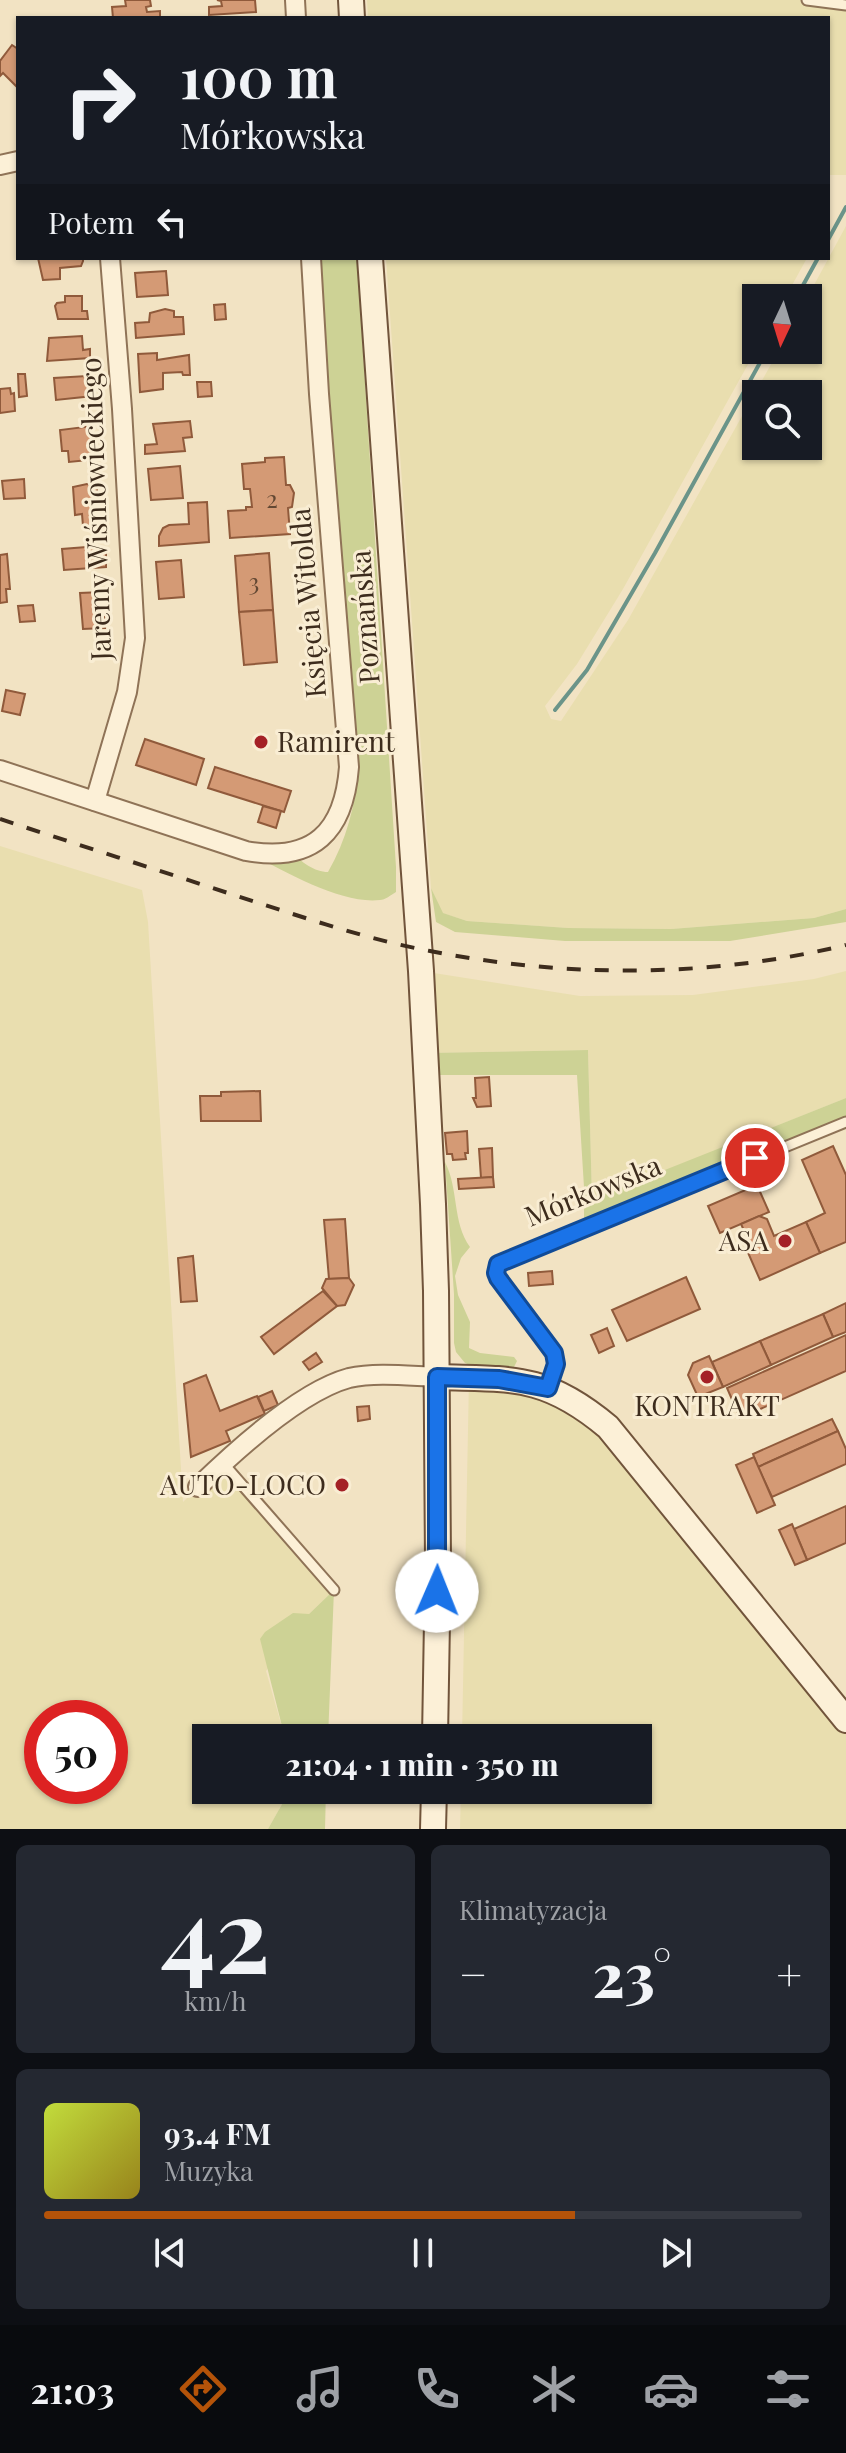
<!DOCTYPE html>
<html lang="pl">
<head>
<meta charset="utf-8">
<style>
  :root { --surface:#171b24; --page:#242831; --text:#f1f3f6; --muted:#9ea1a6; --line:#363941; --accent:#b45309 }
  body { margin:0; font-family:"Playfair Display",serif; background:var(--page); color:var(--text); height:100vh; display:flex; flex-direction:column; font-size:30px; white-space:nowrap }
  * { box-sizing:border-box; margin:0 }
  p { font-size:26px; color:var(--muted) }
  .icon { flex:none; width:44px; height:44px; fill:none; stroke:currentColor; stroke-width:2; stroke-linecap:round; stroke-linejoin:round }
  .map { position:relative; height:1829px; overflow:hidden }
  .sheet { display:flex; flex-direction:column; gap:16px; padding:16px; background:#0d0f14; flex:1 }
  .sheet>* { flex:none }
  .top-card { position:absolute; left:16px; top:16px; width:814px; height:244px; border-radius:0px; box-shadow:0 2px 6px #0004; background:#171b24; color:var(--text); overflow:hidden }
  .needle { width:52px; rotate:184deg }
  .tools { position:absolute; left:742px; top:284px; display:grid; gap:16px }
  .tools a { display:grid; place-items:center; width:80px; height:80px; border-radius:0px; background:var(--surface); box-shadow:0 2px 6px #0004; font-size:40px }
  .speed { position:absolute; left:24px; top:1700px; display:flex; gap:16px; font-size:40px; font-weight:700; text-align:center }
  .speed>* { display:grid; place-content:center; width:104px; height:104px; border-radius:50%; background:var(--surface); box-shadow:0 2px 6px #0004; line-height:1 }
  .speed .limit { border:12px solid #d22; background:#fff; color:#111 }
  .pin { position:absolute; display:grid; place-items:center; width:68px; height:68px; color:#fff; margin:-34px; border:4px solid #fff; border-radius:50%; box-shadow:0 2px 8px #0007 }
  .me { position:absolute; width:88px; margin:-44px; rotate:1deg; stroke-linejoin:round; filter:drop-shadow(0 0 6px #0008) }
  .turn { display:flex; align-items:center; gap:28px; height:168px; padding:0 32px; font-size:36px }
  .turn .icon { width:104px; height:104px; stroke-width:2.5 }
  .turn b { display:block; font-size:56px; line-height:68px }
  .then { display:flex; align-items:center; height:76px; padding:0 32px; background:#0003; gap:16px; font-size:30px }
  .big { font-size:60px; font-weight:800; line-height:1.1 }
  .sheet .widget { flex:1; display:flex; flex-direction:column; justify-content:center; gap:12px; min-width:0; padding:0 28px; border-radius:12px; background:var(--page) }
  .sheet .dial { align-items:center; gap:0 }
  .dial b { font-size:104px; line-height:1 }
  .song { display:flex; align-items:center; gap:24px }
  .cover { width:96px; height:96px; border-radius:12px; background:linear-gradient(135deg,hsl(70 70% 55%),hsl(50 70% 35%)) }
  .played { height:8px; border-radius:4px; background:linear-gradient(90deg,var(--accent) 70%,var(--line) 70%) }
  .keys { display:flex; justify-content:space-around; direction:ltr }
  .heat { display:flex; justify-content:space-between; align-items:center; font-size:44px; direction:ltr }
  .sheet .tiles { flex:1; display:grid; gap:16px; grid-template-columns:1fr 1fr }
  .widget:last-child { grid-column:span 2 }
  .trip { position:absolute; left:192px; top:1724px; width:460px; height:80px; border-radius:0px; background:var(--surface); box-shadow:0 2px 6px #0004; font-weight:800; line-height:80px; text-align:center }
  .tabs { display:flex; height:128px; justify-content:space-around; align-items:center; background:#090b0e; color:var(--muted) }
  .tabs .icon { width:56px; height:56px }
  .tabs .on { color:var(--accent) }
  .tabs b { font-size:36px; color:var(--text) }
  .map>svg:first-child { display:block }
  .farmland { fill:#e9deaf; fill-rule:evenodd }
  .green { fill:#cdd295 }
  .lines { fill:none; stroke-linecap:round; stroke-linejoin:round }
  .stream { stroke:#6b9489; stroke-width:4 }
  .building { fill:#d49a75; stroke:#905a3b; stroke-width:2 }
  .lane-casing { stroke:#8f7357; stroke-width:13 }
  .street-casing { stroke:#8f7357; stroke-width:22 }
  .secondary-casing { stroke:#71543b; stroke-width:28 }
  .lane { stroke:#fcf0d7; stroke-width:9 }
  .street { stroke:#fcf0d7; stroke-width:18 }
  .secondary { stroke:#fcf0d7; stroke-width:24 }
  .rail { stroke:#3d2c1d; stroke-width:4; stroke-dasharray:14 14; stroke-linecap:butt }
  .route-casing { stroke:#114b97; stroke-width:20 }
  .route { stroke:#1a73e8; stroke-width:14 }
  .poi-dot { fill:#a42126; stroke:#f9edd3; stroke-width:3 }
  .labels { text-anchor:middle; stroke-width:6; stroke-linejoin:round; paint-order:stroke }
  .number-label { font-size:24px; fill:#634833 }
  .street-label { font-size:28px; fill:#3d2c1d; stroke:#f9edd3 }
  .poi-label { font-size:28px; fill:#3d2c1d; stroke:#f9edd3; text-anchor:end }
</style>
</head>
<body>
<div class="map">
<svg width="846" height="1829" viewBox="0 0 846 1829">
  <rect width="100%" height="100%" fill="#f2e3c3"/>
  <g class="farmland">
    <path d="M367,0h449l30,4v171h-18v-157h-460z"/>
    <path d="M846,226v683l-32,9 -143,11 -103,-1 -101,-7 -25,-8 -11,-25 -45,-630h421l-22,40h-29v52l-133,239 -46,75 -32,42 6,13 10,2 67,-101 151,-270h29l-1,-52zM756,394h52v52h-52z"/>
    <path d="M0,846l142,44 6,32 35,580 40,-39 111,127 -25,24 -43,57 19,67h-79v52h84l-22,39h-268zM42,1718h68v68h-68z"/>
    <path d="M421,971l159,25 113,-1 121,-16 32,-8v127l-254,102 -4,-150 -162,3z"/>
    <path d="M469,1378l117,30 260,312v109h-386l1,-39h177v-52h-176z"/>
  </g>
  <g class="green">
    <path d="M318,258h39l39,609v25c-5,3 -11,8 -16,8 -39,5 -100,-31 -134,-49l47,1c7,10 22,20 35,20 18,-31 28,-68 30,-103z"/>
    <path d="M431,888l12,25 24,8 101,7 103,1 143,-11 32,-9v13l-116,19h-165l-110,-9 -19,-10z"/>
    <path d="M588,1050l4,149 254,-101v25l-262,104v-40l-7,-112h-150l-1,-22z"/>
    <path d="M445,1162c14,27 7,60 25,85l-9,11 -6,18 3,19 12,27 -1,26 11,5 34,4 3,4 -4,8 -38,-2 -10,-4 -9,-11 -2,-9v-49z"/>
    <path d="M334,1590l-6,148h-43l-25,-99 5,-7 28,-19 16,1z"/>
    <path d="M290,1790h36l-1,39h-57z"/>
  </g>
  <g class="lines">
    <g class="stream">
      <path d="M828,240l18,-33"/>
      <path d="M796,298l22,-40"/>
      <path d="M555,710l32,-40 68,-117 112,-203"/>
    </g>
  </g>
  <g class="building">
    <path d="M125,0h25l1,6 -5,1 1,5 13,-1v7h-47l-1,-11 14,-1z"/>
    <path d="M217,0h38l1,12 -47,3v-8l13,-1 -1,-5z"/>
    <path d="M12,45l6,4v39l-15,-15 -3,3v-15z"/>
    <path d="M38,258h45v3l-2,5 -21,2v11l-17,1z"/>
    <path d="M166,271l2,24 -31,2 -2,-24z"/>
    <path d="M65,296h17v15h5l1,8h-30l-3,-13 2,-3 8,-1z"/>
    <path d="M225,304l1,15 -11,1 -1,-15z"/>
    <path d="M165,309l9,2v6h9l1,17 -48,4 -1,-15 14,-1 1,-9z"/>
    <path d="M82,336l1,14 7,-1v9l-43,3 2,-23z"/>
    <path d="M157,353v7l32,-5 1,20h-7l-1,-3 -19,1v16l-23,3 -2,-38z"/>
    <path d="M18,374h7l2,22 -8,1z"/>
    <path d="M87,376l1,11h5v9l-37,4 -2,-22z"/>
    <path d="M197,382h14l1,14 -14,1z"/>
    <path d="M10,388l1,6 3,-1 1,18 -15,2v-24z"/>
    <path d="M190,421l2,16 -9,1 2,13 -40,3v-9l12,-1 -4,-20z"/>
    <path d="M92,426l2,23h3l1,10 -29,3 -1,-11h-6l-2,-21z"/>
    <path d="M284,457l2,28h4l4,8 -2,14 -4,1 2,26 -60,4 -2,-27 18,-1v-3h6l-2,-18h-6l-2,-25 23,-2v-4z"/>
    <path d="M180,466l3,32 -32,2 -3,-31z"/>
    <path d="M24,479l1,19 -21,1 -2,-18z"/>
    <path d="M87,484l10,1v19l2,8h3l1,12 -20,2 -1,-12 -7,1 -2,-28z"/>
    <path d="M207,502l2,40 -50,4v-10l4,-8 6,-3 20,-1 -1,-21z"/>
    <path d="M99,546l1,7h6v14l-42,3 -2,-21z"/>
    <path d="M269,553l4,57 -34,2 -4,-56z"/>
    <path d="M7,554l3,35h-4l1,13 -7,1v-48z"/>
    <path d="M181,560l3,37 -25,2 -3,-37z"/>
    <path d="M102,592l3,36 -22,1 -3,-36z"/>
    <path d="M33,605l2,16 -15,1 -2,-16z"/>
    <path d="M273,610l4,52 -33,3 -5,-53z"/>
    <path d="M6,690l19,4 -5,21 -18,-4z"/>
    <path d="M145,739l59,20 -8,26 -60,-20z"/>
    <path d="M215,767l76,24 -7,21 -76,-24z"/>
    <path d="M263,806l18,5 -5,17 -18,-6z"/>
    <path d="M489,1077l2,29 -14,1 -4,-9h3l-1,-20z"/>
    <path d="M260,1091l1,30h-60l-1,-25h21v-4z"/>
    <path d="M467,1131l1,22h-3l1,6 -13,1 -1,-6h-5l-2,-21z"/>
    <path d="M833,1146l13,29v67l-26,11 -14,-31 19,-9 -23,-53z"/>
    <path d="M492,1148l1,29 -12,1 -2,-29z"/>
    <path d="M493,1177l1,10 -35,2 -1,-10z"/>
    <path d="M757,1185l12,27 -49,21 -12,-27z"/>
    <path d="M759,1216l8,3 7,17 32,-14 14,31 -60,27 -14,-32 5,-2 -10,-22z"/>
    <path d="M345,1219l4,59 -20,1 -5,-59z"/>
    <path d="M193,1256l4,45 -16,1 -3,-44z"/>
    <path d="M552,1271l1,13 -24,2 -1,-13z"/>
    <path d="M686,1277l14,32 -73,32 -15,-31z"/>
    <path d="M349,1278l5,7 -9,20 -8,1 -15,-18 4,-9z"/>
    <path d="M323,1291l14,15 -63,48 -13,-17z"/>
    <path d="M846,1303v29l-13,5 -10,-23z"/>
    <path d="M823,1314l10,23 -62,28 -11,-24z"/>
    <path d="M607,1328l7,18 -15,7 -8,-18z"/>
    <path d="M846,1335v36l-106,47 -13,-30z"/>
    <path d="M760,1341l11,24 -48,22 -11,-25z"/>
    <path d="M316,1353l6,9 -13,8 -6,-8z"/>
    <path d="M709,1356l14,31 -25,10 -10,-22 5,-12z"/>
    <path d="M206,1375l14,36 37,-15 8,18 -39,17 4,10 -39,16 -7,-73z"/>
    <path d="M272,1391l6,14 -14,6 -6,-14z"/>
    <path d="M369,1406l1,13 -12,2 -1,-14z"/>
    <path d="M832,1419l6,12 -80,36 -5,-13z"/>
    <path d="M838,1431l8,18v15l-74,33 -14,-30z"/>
    <path d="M754,1457l21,48 -18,8 -21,-48z"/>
    <path d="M846,1506v37l-39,17 -13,-31z"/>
    <path d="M792,1524l15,36 -12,5 -16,-35z"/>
  </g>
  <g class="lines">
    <defs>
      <g id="lane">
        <path d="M807,0l39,5"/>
        <path d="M548,1388l8,-24 -2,-11 -56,-75 -2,-5 2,-9 348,-142"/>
        <path d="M223,1463l111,127"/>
      </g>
      <g id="street">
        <path d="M295,0l1,18"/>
        <path d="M0,165l18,-4"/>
        <path d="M0,770l246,81c67,12 98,-19 103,-84l-30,-373 -8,-136"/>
        <path d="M95,801l32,-109 8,-54 -13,-229 -12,-151"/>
        <path d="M198,1487c36,-35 103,-96 151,-109 27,-6 60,-2 88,-1"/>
      </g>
      <g id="secondary">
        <path d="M351,0l1,18"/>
        <path d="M370,258l51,713 12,233 3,87 2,271 -3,176"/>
        <path d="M437,1377c76,2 109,-2 171,50l238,293"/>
        <path d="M433,1829l1,-39"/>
      </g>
    </defs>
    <use href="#lane" class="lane-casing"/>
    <use href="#street" class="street-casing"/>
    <use href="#secondary" class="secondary-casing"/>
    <use href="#lane" class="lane"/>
    <use href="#street" class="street"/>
    <use href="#secondary" class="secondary"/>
    <path class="rail" d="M0,819c79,26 158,51 237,77 63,20 128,43 193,55 138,27 279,27 416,-6"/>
  </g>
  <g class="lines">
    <defs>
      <path id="route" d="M437,1591v-214l62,2 49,9 8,-24 -2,-11 -56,-75 -2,-5 2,-9 257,-106"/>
    </defs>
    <use href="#route" class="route-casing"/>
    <use href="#route" class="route"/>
  </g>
  <g class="poi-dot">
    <circle cx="261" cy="742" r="8"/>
    <circle cx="785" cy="1241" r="8"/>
    <circle cx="707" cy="1377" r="8"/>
    <circle cx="342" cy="1485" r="8"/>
  </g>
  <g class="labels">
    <g class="number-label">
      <text x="272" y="508">2</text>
      <text x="254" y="591">3</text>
    </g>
    <g class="street-label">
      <text transform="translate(96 509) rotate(-92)" y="10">Jaremy Wiśniowieckiego</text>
      <text transform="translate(308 603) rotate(-95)" y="10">Księcia Witolda</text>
      <text transform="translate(365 617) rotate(-94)" y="10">Poznańska</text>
      <text transform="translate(593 1191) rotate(-22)" y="10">Mórkowska</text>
    </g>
    <g class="poi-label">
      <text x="277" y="752" text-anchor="start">Ramirent</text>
      <text x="769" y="1251">ASA</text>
      <text x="707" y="1416" text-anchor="middle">KONTRAKT</text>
      <text x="326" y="1495">AUTO-LOCO</text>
    </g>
  </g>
</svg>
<div class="tools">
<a><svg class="needle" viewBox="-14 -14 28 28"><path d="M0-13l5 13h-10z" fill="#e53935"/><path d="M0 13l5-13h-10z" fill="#9ea1a6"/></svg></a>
<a><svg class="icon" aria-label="search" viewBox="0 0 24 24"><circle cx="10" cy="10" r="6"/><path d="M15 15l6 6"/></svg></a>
</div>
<div class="speed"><div class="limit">50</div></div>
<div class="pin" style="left:755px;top:1158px;background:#d93025"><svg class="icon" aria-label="arrive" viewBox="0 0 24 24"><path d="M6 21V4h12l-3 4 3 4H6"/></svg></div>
<svg class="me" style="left:437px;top:1591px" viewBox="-20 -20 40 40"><circle r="19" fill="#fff"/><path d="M0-13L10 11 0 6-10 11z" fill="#1a73e8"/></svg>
<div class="trip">21:04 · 1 min · 350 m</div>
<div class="top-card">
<div class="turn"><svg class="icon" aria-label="right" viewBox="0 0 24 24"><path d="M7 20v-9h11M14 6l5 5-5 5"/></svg><div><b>100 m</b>Mórkowska</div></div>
<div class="then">Potem<svg class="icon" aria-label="left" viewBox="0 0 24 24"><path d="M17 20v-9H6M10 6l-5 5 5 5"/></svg></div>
</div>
</div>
<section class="sheet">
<div class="tiles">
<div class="widget dial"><b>42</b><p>km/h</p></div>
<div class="widget"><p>Klimatyzacja</p>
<div class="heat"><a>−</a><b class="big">23°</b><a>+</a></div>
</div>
<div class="widget">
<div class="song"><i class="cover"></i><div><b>93.4 FM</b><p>Muzyka</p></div></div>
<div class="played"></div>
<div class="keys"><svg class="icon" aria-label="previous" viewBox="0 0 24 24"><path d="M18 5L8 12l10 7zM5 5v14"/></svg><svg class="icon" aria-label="pause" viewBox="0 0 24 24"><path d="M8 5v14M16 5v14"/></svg><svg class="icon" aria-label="next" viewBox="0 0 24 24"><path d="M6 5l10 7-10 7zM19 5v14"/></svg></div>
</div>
</div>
</section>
<nav class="tabs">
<b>21:03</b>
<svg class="icon on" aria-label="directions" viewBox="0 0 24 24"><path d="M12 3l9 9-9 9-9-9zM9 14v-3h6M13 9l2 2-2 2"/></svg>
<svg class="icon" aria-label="music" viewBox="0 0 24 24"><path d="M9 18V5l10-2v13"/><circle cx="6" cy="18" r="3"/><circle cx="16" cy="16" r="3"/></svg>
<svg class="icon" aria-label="phone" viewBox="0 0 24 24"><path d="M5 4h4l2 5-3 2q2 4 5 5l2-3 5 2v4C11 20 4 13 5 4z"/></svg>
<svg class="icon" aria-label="climate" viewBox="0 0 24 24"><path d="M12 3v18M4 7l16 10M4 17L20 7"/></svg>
<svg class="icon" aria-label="car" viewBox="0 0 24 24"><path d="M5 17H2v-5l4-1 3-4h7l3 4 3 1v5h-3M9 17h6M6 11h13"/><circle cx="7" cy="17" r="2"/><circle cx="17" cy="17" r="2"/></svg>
<svg class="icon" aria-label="filters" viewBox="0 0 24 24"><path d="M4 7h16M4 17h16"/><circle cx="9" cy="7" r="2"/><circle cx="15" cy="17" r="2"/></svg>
</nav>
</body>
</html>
